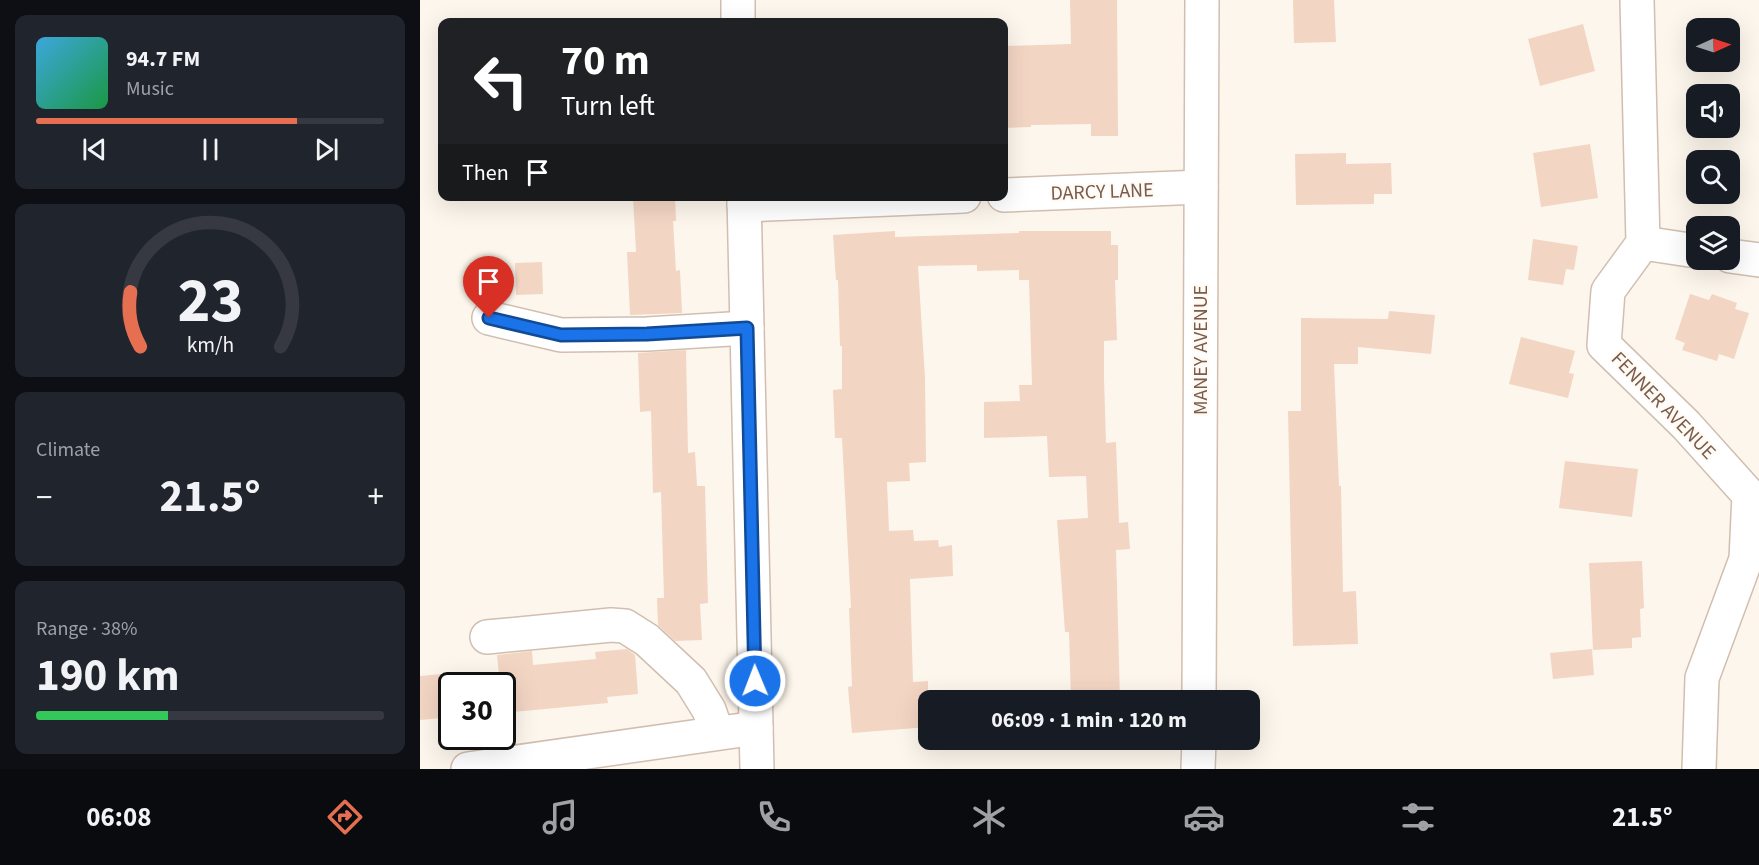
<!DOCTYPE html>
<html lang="en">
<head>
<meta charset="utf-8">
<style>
  :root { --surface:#171b24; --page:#20242c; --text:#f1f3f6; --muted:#9ea1a6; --line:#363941; --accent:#e76f51 }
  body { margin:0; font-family:"Source Sans 3",sans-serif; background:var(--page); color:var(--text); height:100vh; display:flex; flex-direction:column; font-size:22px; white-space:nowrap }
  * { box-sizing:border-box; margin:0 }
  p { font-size:20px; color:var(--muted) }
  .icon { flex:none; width:33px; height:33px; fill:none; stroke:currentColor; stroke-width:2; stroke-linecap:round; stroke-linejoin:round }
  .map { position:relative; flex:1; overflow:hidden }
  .details { display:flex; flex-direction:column; gap:15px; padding:15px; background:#0d0f14; width:420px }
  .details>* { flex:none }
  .top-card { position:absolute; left:18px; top:18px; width:570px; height:183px; border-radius:12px; box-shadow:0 6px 24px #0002; background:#202124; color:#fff; overflow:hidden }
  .needle { width:39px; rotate:87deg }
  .tools { position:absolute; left:1266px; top:18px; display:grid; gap:12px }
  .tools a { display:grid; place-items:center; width:54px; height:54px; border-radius:12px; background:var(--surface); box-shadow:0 6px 24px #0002; font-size:30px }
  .speed { position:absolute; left:18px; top:672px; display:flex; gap:12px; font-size:30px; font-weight:700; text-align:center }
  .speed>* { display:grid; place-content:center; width:78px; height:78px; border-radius:50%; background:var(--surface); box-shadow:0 6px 24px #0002; line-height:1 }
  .speed .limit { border:3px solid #111; border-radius:9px; background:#fff; color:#111 }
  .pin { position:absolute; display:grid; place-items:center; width:51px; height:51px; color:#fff; margin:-62px -26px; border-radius:50% 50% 50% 0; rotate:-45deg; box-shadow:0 0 6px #0007 }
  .pin .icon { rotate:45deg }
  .me { position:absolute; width:66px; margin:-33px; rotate:359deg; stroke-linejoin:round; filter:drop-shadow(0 0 4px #0008) }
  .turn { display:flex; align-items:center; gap:21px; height:126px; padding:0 24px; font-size:27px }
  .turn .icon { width:78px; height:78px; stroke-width:2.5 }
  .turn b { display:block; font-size:42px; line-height:51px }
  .then { display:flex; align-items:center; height:57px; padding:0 24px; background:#0003; gap:12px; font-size:22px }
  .big { font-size:45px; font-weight:700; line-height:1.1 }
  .details .card { flex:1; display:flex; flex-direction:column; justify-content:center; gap:9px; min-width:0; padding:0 21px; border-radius:12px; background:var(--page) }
  .details .dial { align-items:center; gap:0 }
  .dial svg { height:156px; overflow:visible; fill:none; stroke:var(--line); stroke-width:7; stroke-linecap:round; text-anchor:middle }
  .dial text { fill:var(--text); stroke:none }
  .song { display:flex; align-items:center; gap:18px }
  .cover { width:72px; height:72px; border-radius:9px; background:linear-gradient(135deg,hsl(200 70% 55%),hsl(140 70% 35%)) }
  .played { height:6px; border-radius:3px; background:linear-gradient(90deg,var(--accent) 75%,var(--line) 75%) }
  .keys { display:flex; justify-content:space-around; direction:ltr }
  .heat { display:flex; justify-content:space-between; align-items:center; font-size:33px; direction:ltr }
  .charge { height:9px; border-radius:4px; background:linear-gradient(90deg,#34c759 38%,var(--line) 0) }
  .trip { position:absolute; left:498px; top:690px; width:342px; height:60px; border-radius:12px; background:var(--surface); box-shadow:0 6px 24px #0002; font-weight:700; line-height:60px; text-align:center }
  .menu { display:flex; height:96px; justify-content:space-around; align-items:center; background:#090b0e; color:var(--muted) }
  .menu .icon { width:42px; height:42px }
  .menu .on { color:var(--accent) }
  .menu b { font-size:27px; color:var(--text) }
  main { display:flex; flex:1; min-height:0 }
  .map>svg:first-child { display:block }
  .building { fill:#f3d5c3 }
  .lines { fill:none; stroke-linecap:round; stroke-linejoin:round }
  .minor-casing { stroke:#d1beb0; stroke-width:36 }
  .minor { stroke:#fff; stroke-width:33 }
  .route-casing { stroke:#114b97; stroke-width:15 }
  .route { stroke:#1a73e8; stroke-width:10 }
  .labels { text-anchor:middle; stroke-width:4.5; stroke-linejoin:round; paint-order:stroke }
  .street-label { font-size:20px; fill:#7a5c4d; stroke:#fffaf3 }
</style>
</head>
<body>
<main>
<section class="details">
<div class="card">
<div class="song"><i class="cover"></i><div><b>94.7 FM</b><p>Music</p></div></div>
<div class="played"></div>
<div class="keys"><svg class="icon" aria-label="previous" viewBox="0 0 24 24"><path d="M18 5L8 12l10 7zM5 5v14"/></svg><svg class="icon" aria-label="pause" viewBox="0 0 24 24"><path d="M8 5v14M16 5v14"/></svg><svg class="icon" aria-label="next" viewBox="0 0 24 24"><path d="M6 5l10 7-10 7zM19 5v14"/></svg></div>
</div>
<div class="card dial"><svg viewBox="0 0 100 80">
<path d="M14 69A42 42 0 1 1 86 69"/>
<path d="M14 69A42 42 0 0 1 9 41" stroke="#e76f51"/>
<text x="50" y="56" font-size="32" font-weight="700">23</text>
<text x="50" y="72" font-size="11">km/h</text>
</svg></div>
<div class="card"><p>Climate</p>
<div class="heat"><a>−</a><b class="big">21.5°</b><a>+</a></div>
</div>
<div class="card"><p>Range · 38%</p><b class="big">190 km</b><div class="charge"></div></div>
</section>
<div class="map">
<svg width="1339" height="769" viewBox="0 0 1339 769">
  <rect width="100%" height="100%" fill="#fdf6ec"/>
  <g class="building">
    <path d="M650,0h47l1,136h-27v-12l-60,1v2l-27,1v-82l67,-2z"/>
    <path d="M873,0h41l2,42 -42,1z"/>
    <path d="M1163,24l12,47 -55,15 -12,-47z"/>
    <path d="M1170,144l8,54 -57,9 -8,-54z"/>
    <path d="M926,153v11l45,-1 1,31h-18v10l-78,1 -1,-51z"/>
    <path d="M213,196h42l1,25h-3l3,50 4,-1 2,43 -52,2 -3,-63h9z"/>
    <path d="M475,231v6l124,-4v-2h92v14h7v35h-3l2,60 -13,1v37l2,65 10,-1 3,81 9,-1 2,27 -14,1 4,150h-49l-2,-68h-4l-8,-112 31,-2 -2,-42 -37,1 -2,-41 -63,2v-36l36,-1 -1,-16h13l-3,-105h-10v-10l-42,1v-6l-59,1 7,112 1,84 -17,1 1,18 -23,1 2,49 24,-1 1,11 24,-1 1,7 13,-2 1,31 -43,3 3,103 15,-1v46l-76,6 -4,-46 4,-1 -3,-78h2l-9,-170h-7l-2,-48 9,-1v-43h-2l-2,-66h-2l-3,-45z"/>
    <path d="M1113,239l45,7 -4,24 -8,-1 -3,16 -35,-5z"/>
    <path d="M122,262l1,32 -27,1 -1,-32z"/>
    <path d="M1270,294l19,6 3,-6 25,9 -2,6 14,4 -15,46 -15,-5 -2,7 -35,-11 3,-7 -10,-4z"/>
    <path d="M969,311l46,4 -4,39 -73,-7v17h-24l5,122h2l2,106 13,-1 2,53 -65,2 -5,-235h13v-93l87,1z"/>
    <path d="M1101,337l54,14 -6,22 5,1 -6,24 -59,-14z"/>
    <path d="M266,350l2,103 7,-1 2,34h8l3,117 -8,1 2,36 -27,1 -17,-16 -1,-27h7l-3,-106 -8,1 -2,-82 -11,1 -2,-59z"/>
    <path d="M1145,461l73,8 -6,48 -73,-9z"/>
    <path d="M1222,561l2,47 -4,1 1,28 -9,1v10l-39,2 -4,-87z"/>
    <path d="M207,649l8,6 3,39 -31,3 1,6 -106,10v-27h-2l-3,-31 35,-4 1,14 63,-6 -1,-7z"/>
    <path d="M1172,649l2,26 -41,4 -3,-26z"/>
    <path d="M32,673v44l-32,3v-44z"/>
    <path d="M658,740h43l1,7 -44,1z"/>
  </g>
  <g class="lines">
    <defs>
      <g id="minor">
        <path d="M318,0v22"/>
        <path d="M1217,0l6,243 -35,48 -4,54 82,80 63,70 -3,64 -44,119 -3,91"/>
        <path d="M584,195l197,-8"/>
        <path d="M324,196l13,573"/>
        <path d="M324,205l220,-9"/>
        <path d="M1223,243l53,8"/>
        <path d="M1310,256l29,4"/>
        <path d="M69,318l72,17 86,-1 100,-6"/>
        <path d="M67,637l124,-12 14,1 22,14 44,41 18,29 8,23"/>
        <path d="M779,700l3,-700"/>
        <path d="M48,769l288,-41"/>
        <path d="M778,769l1,-29"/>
      </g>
    </defs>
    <use href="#minor" class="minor-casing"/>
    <use href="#minor" class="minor"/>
  </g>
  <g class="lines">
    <defs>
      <path id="route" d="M69,318l72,17 86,-1 100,-6 8,353"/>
    </defs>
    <use href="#route" class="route-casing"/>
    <use href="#route" class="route"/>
  </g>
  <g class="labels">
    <g class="street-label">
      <text transform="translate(682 191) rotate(-2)" y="7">DARCY LANE</text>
      <text transform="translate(780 350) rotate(-90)" y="7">MANEY AVENUE</text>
      <text transform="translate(1244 405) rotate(46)" y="7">FENNER AVENUE</text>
    </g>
  </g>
</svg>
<div class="tools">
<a><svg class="needle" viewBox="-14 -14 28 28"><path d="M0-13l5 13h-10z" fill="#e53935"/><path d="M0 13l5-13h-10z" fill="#9ea1a6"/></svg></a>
<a><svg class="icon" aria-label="sound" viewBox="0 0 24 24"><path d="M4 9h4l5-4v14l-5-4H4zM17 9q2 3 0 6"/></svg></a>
<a><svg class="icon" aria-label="search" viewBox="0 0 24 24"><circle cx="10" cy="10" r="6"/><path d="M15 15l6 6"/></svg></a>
<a><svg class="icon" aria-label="layers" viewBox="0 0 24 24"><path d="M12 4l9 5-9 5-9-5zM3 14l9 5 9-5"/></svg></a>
</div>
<div class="speed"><div class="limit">30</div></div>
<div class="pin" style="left:69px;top:318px;background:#d93025"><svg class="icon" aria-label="arrive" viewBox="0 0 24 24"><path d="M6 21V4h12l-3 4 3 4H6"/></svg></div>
<svg class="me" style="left:335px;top:681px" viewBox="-20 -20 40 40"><circle r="17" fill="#1a73e8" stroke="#fff" stroke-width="3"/><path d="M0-11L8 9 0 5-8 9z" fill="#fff"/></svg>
<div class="trip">06:09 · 1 min · 120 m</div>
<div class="top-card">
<div class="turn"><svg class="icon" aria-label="left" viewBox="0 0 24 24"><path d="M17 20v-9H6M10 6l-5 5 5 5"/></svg><div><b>70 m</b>Turn left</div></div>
<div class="then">Then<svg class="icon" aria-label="arrive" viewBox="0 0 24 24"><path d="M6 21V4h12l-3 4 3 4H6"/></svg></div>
</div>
</div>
</main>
<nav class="menu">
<b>06:08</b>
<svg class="icon on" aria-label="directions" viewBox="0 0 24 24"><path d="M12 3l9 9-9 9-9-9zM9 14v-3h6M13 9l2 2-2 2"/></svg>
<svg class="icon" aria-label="music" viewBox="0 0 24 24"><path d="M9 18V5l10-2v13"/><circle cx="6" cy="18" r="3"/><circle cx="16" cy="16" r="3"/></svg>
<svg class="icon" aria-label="phone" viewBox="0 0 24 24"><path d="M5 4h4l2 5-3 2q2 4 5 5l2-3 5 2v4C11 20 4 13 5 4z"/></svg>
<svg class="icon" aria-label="climate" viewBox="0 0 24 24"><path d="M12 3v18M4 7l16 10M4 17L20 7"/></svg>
<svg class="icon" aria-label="car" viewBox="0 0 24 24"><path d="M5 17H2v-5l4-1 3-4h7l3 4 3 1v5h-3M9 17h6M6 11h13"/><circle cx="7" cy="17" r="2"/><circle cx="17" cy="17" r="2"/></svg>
<svg class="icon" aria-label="filters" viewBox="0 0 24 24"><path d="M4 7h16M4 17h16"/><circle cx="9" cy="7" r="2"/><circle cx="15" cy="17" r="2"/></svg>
<b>21.5°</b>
</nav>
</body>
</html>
